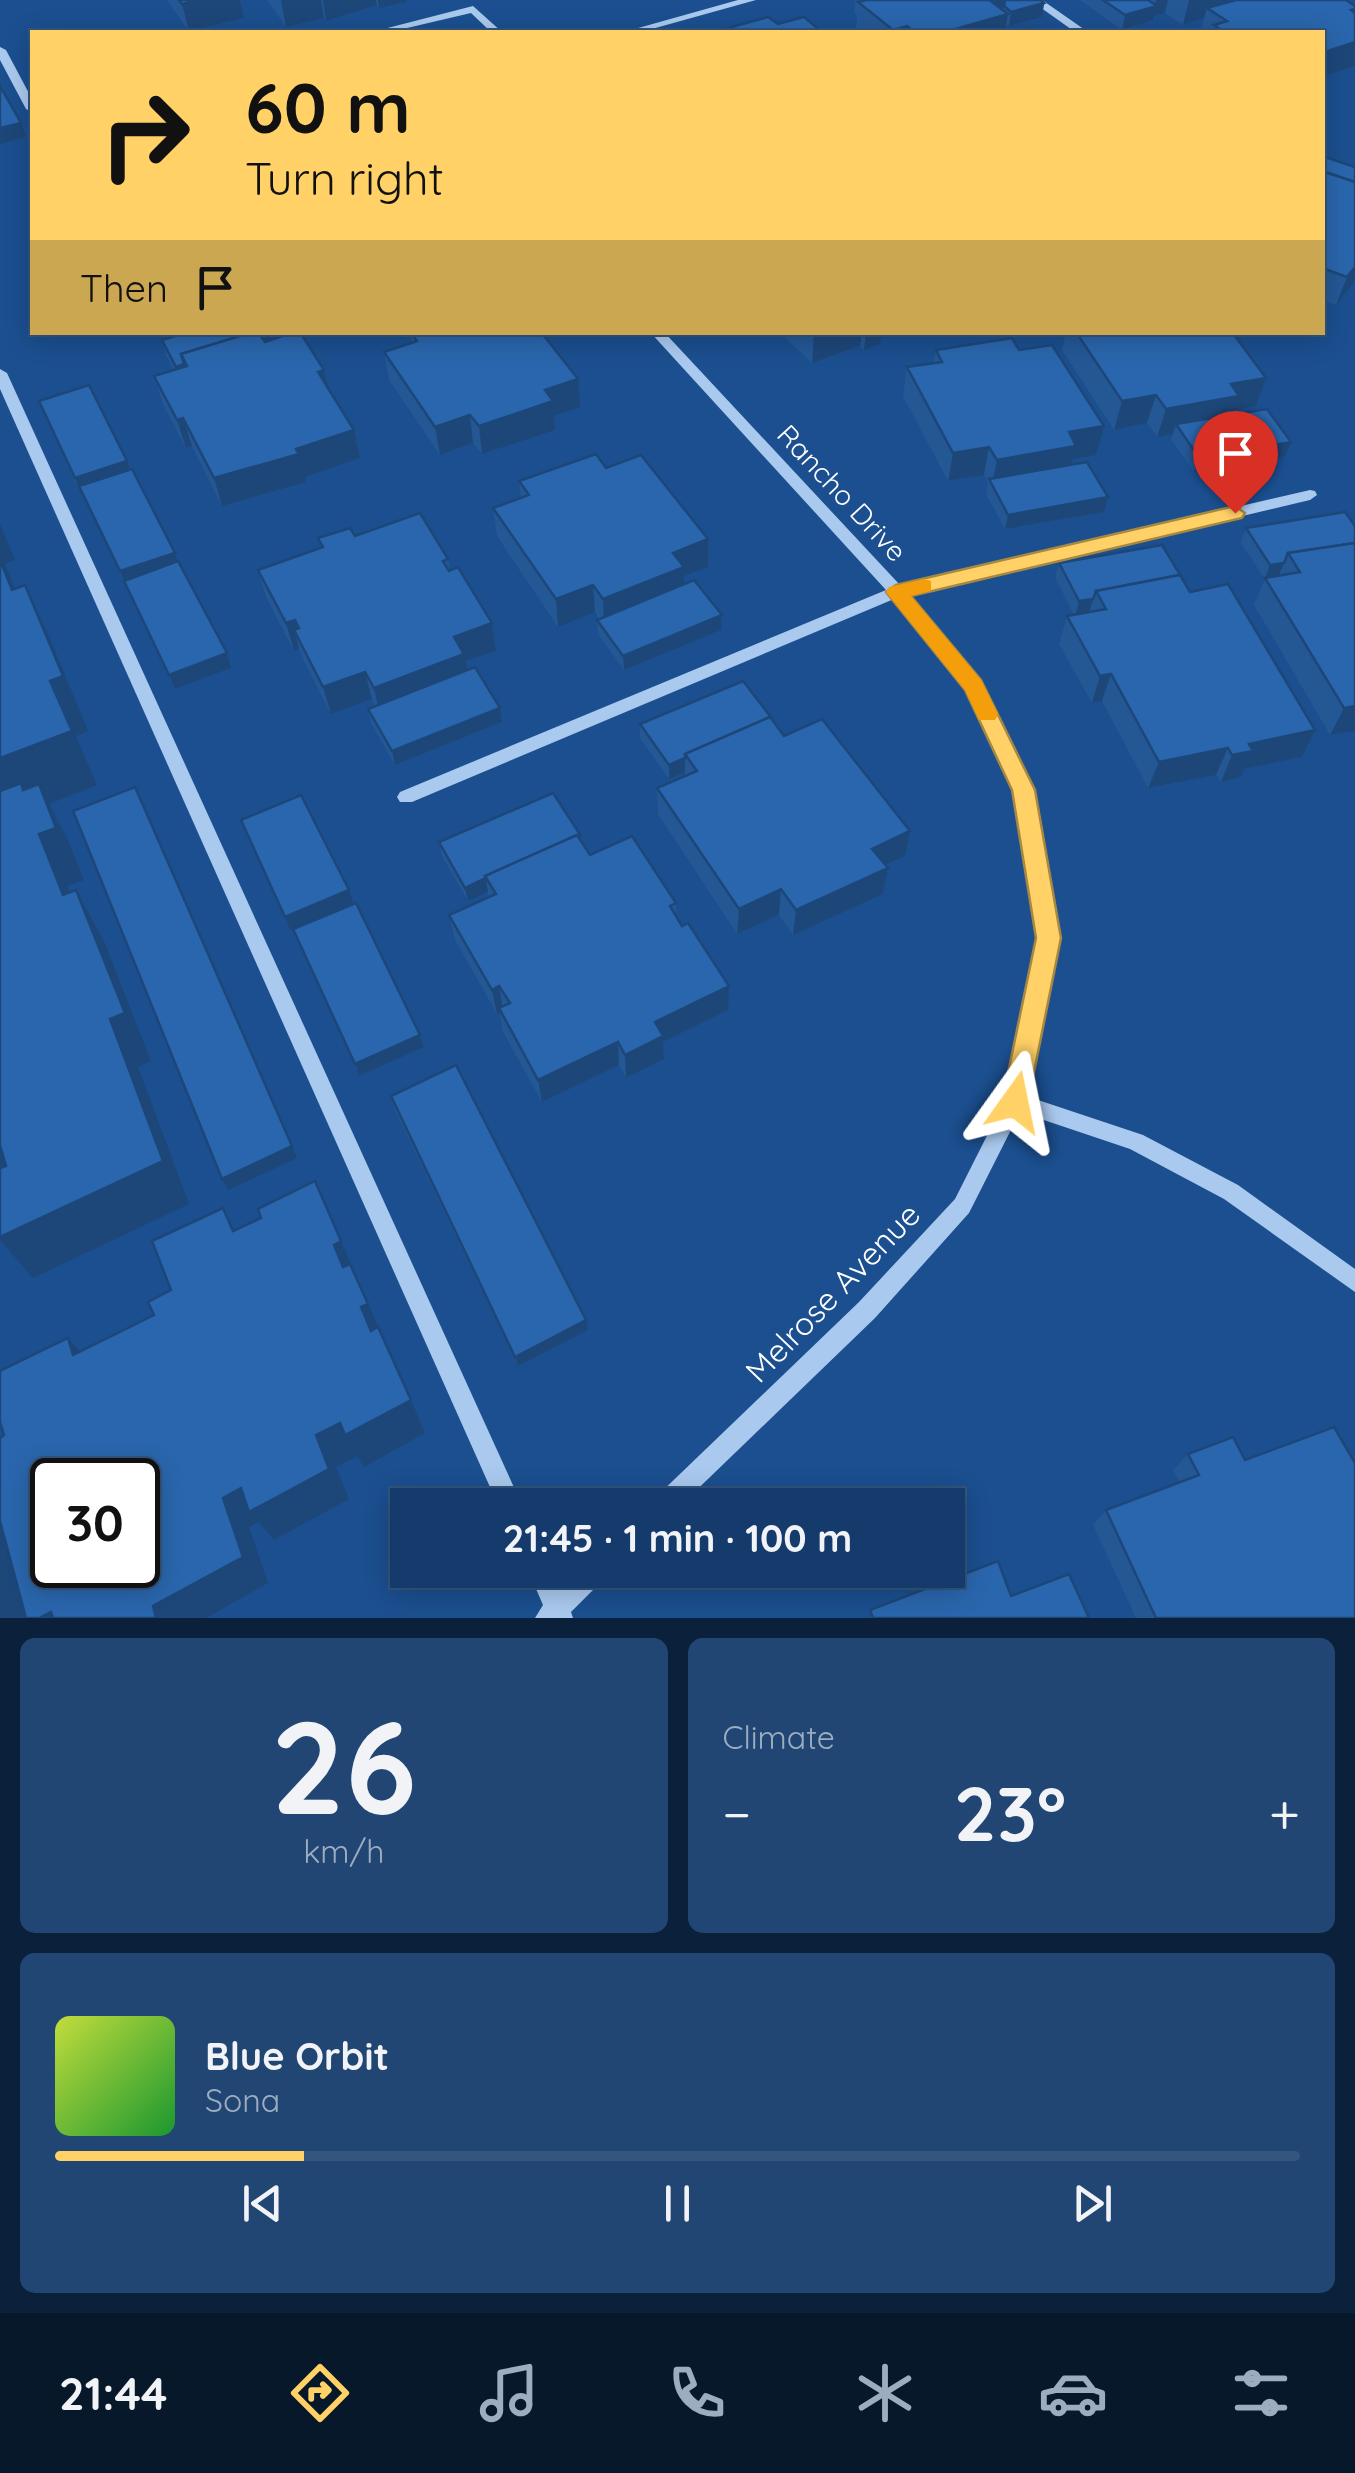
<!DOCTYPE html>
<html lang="en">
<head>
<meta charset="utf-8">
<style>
  :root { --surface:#143b6b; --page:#214673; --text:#f1f3f6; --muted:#9dadc1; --line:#33557e; --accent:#ffd166 }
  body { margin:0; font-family:Quicksand,sans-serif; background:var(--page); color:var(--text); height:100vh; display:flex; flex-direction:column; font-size:38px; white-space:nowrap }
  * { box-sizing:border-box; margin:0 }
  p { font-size:32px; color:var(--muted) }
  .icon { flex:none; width:55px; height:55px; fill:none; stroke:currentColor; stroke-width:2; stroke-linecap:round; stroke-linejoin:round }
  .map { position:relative; height:1618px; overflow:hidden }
  .sheet { display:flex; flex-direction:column; gap:20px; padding:20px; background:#0b203b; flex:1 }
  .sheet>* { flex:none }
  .hud { position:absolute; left:30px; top:30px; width:1295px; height:305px; border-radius:0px; box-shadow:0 5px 25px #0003,0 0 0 2px var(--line); background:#ffd166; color:#111; overflow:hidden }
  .speed { position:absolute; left:30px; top:1458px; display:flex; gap:20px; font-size:50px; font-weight:700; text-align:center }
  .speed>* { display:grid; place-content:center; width:130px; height:130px; border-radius:50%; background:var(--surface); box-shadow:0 5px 25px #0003,0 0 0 2px var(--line); line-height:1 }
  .speed .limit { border:5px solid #111; border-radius:15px; background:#fff; color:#111 }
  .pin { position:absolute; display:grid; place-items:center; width:85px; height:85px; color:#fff; margin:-102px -42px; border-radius:50% 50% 50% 0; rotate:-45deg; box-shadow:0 0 10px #0007 }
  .pin .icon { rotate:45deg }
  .me { position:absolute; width:110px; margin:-55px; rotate:12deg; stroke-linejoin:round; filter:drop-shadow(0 0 8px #0008) }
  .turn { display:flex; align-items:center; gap:35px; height:210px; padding:0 50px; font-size:45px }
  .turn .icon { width:130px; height:130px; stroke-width:2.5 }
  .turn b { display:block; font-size:70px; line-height:85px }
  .then { display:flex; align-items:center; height:95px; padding:0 50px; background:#0003; gap:20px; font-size:38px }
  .big { font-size:75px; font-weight:800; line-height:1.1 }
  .sheet .widget { flex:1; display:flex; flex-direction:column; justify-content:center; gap:15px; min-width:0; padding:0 35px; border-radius:15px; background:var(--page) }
  .sheet .dial { align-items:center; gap:0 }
  .dial b { font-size:130px; line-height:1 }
  .song { display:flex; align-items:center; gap:30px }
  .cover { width:120px; height:120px; border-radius:15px; background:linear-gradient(135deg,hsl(70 70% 55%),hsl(130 70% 35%)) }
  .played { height:10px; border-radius:5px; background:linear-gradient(90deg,var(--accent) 20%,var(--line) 20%) }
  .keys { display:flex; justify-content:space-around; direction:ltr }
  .heat { display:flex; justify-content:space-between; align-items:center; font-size:55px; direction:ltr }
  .sheet .tiles { flex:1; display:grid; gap:20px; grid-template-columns:1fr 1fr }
  .widget:last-child { grid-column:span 2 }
  .trip { position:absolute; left:390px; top:1488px; width:575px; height:100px; border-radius:0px; background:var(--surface); box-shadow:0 5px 25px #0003,0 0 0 2px var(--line); font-weight:800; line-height:100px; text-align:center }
  .tab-bar { display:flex; height:160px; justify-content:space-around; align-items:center; background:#08182b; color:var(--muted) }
  .tab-bar .icon { width:70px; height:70px }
  .tab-bar .current { color:var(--accent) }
  .tab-bar b { font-size:45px; color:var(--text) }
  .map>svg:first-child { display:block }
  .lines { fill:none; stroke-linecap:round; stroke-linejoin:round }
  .minor { fill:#a9c9ee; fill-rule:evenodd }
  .wall { fill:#245895 }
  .shaded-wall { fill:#1d4779 }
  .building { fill:#2a66ad; stroke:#1d4779; stroke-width:2.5; fill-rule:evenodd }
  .route { fill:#ffd166; stroke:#a68842; stroke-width:2.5 }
  .slow { fill:#f59e0b }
  .labels { text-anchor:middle; stroke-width:10; stroke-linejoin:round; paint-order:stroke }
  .street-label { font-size:28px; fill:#fff; stroke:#1b4f8f }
  .near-street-label { font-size:32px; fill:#fff; stroke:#1b4f8f }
</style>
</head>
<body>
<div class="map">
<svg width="1355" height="1618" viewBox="0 0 1355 1618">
  <rect width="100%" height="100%" fill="#1b4f8f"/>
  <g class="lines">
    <g class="minor">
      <path d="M738,0h18l-115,32h-17z"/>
      <path d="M1030,0h12l46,32h-13z"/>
      <path d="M473,6l29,26h-11l-20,-19 -81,19h-18z"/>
      <path d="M0,47l6,3 26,49v13l-6,-3 -26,-49z"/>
      <path d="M650,332h14l236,253 410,-95 5,1 2,4 -7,5 -402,95 72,87 53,108 24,148 -31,158 117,39 95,50 117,84v23l-131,-93 -94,-50 -110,-37 -51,101 -94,105 -194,187h-29l4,-8 203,-195 96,-103 50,-99 34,-162 -24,-148 -48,-101 -73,-90 -482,203h-12l-3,-5 3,-5 486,-202z"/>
      <path d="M0,369l7,4 515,1132h-24l-498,-1116z"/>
      <path d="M528,1570h24l8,19 20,-19h29l-4,8 -34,34 2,6h-38l8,-13z"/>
    </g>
  </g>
  <g class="wall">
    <path d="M167,0h73l4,18 -55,13z"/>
    <path d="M267,0h139l1,2 -28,6 -2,-3 -51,16 -2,-3 -38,9z"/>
    <path d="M855,0h186l3,3 -2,14 -33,9 -2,-1 -2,7h-146l-3,-2 1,-15 -3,-2z"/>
    <path d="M1080,0h268l7,66 -33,11v-45h-121l3,-14 -21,7 -18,-12 -11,3 -1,4 -31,10z"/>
    <path d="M1322,156l33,11v114l-19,24 -14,-5z"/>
    <path d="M541,332l39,75 -26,9 1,14 -73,24 -9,-11 -33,12 -51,-75 -5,-28 28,-9 -2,-10z"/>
    <path d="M779,332h116l-14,5 -1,7 -16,6 -4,-4 -48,17z"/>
    <path d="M1066,332h166l34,46 -10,28 -22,4 -1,4 52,42 -91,16 -23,-33 2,-5 -16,3 -10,-14 -33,7 -52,-80z"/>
    <path d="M162,340h106l56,30 4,18 26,42 6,28 -55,19 1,5 -84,24 -30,-60 -6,2 -23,-44 -9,-28 20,-6 -8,-15z"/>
    <path d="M936,350h83l77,105 -23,4 -1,6 32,47 -99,17 -19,-35 2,-11 -4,-8 -36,6 -45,-85 4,-29 26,-3z"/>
    <path d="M39,401l91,68 45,84 56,115 -56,21 -93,-196h-2z"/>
    <path d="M606,468l102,99 -24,9v8l38,31 -1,15 -97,40 -26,-36 -1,-14 2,-1 -4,-7 -37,15 -61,-91 -4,-28 28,-10 -2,-17z"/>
    <path d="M1345,512l10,219 -25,4 -76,-130 11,-26 -24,-36 5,-15z"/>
    <path d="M355,536l93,23 2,11 42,53 4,28 -30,10 1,9 33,38 2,14 -107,43 -24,-42 -3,-14 7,-3 -3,-7 -41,15 -29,-57 -3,-9 -5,3 -28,-54 -8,-27 63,-22 -3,-10z"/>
    <path d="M1059,563l131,29 112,165 -58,12 -3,8 -20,5 -5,-7 -68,13 -46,-87 -10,2 -33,-59 8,-28 7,-1 -19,-38z"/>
    <path d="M640,724l144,12 126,95 -5,25 -19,10 2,2 -5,26 -90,41 -14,-20 -42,19 -79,-120 -1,-26 28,-12v-4l-16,7 -29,-41z"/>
    <path d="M241,820l112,83 -63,27z"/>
    <path d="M581,836v6l9,13 86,48v13l52,94 -65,32 1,17 -38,19 -7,-13 -77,37 -39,-70 -3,-19 -3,1 -42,-74 -6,-25 40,-17 -1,-6 -20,9 -26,-45 -3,-14z"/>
    <path d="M293,929l127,106 4,12 -65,29z"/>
    <path d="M391,1096l197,234 -70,36 -124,-258z"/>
    <path d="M1188,1454l57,6 110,158h-219l-43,-93 13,-15 74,-28 -7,-12z"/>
  </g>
  <g class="shaded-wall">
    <path d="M199,0h41l4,18 -55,13 -7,-27z"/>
    <path d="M281,0h40l3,18 -38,9z"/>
    <path d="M323,0h53l1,5 -51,16z"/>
    <path d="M378,0h28l1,2 -28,6z"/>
    <path d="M999,0h6l-3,16 6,-2 -3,18h-60l47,-30z"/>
    <path d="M1156,0h12l-3,13 -11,3 -1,4 -31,10 3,-15 30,-9z"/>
    <path d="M1189,0h71l-53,8 -3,10 -21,7z"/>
    <path d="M1044,3l-2,14 -33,9 2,-14z"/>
    <path d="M907,26v6h-14v-2z"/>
    <path d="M1355,42v24l-33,11v-24z"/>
    <path d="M21,123l5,14 -26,7v-16z"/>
    <path d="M1355,267v14l-19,24 11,-28z"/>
    <path d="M820,332h42l-2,14 -48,17 2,-28z"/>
    <path d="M866,332h29l-14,5 -1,7 -16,6z"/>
    <path d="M324,370l6,29 -12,-27z"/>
    <path d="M1266,378l-10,28 -22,4 -5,14h-53l-3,10 -16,3 9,-28 65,-25z"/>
    <path d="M578,379l2,28 -26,9 1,14 -73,24 -3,-28 66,-36z"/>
    <path d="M1156,395l-9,28 -33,7 8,-29z"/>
    <path d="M470,415l3,28 -33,12 -5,-28z"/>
    <path d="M183,418l9,28 -6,2 -9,-28z"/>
    <path d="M1104,426l-8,29 -23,4 -4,16 -77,10 5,-25 72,-28z"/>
    <path d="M354,430l6,28 -55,19 1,5 -84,24 -8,-28z"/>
    <path d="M1291,442l-6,14 -91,16 5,-14z"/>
    <path d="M989,447l-5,28 -36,6 5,-28z"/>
    <path d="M127,461l5,15 -52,17 -5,-15z"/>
    <path d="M1108,497l-4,15 -99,17 3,-14z"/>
    <path d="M0,524l15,36 -10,4 33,82 -38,-86z"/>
    <path d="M708,539v28l-24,9v19l-80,31 -1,-27 70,-46z"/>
    <path d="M175,553l5,14 -54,19 -6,-15z"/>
    <path d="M1284,563l-6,14 -14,3 6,-15z"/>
    <path d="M25,585l26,56 37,90 -12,5 21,49 -48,19 18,34 17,42 -17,6 24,60 -91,-123v-65l50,-77z"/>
    <path d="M593,585l2,27 -37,15 -2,-28z"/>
    <path d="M1093,599l-4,14 -14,3 4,-15z"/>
    <path d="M722,615l-1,15 -97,40 -1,-14z"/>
    <path d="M295,620l7,25 -8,-15 5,18 -5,3 -8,-28z"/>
    <path d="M492,623l4,28 -30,10 3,20 -89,34 -6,-27 80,-51z"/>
    <path d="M227,653l4,15 -56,21 -6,-14z"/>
    <path d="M365,672l7,27 -41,15 -8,-27z"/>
    <path d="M1111,674l-9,27 -10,2 8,-27z"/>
    <path d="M1355,706v25l-25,4 14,-27z"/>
    <path d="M500,708l2,14 -107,43 -3,-14z"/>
    <path d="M1315,730l-13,27 -58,12 -3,8 -20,5 11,-27 17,-11z"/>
    <path d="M1228,748l-12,27 -68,13 11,-26z"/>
    <path d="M685,758v14l-16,7v-14z"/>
    <path d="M135,787l162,371 -69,32 -6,-11z"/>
    <path d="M910,831l-5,25 -38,18 5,-25z"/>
    <path d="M888,868l-5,26 -90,41 3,-25z"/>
    <path d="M486,879l2,13 -20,9 -3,-13z"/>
    <path d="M781,889l-2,26 -42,19 2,-25z"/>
    <path d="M76,890l28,51 47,120 -13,6 51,137 -156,74 -33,-38v-3l110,-218z"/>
    <path d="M349,890l4,13 -63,27 -5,-13z"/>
    <path d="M499,986l4,24 -4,-2 1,5 -3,1 -5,-24z"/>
    <path d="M729,986l-1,24 -65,32 1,17 -38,19 -1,-23 30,-33z"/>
    <path d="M420,1035l4,12 -65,29 -4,-12z"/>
    <path d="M618,1042l1,23 -77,37 -4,-22z"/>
    <path d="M0,1136l30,38 -30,6z"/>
    <path d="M334,1224l24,57 -6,4 -18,-40z"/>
    <path d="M368,1304l17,37 -7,4 -17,-38z"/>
    <path d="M586,1320l2,10 -70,36 -3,-9z"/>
    <path d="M68,1338l33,36 -28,-19z"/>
    <path d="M411,1400l14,33 -61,34 -7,-11 -21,11 13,32 -75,41 -15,-18 -10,5 19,56 -62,35h-50l-3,-12 70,-108 93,-63 24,-12z"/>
    <path d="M0,1508l31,110h-31z"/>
    <path d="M51,1612l10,6h-22z"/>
  </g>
  <g class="building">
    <path d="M179,0h20l-17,4z"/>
    <path d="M867,0h132l-7,2 16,12 -63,18h-30l-8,-6 -14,4 -35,-28z"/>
    <path d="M1005,0h36l3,3 -33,9 -7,-6z"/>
    <path d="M1103,0h45l9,6 -32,9z"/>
    <path d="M1236,0h110l9,6v3l-4,1 4,3v29l-33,11v-21h-98l-10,-7 13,-4 -20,-13z"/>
    <path d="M768,17l10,7 26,-7 18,15h-109z"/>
    <path d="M1028,28l6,4h-21z"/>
    <path d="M0,86l21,37 -21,5z"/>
    <path d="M1322,156l33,11v15l-33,-11z"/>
    <path d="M1322,171l33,11v85l-8,10 -25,-9z"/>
    <path d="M188,332h65l-72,22 3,10 -8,3 -14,-27z"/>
    <path d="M253,332h6l6,10 29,-10h6l24,38 -6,2 36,58 -58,19 3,5 -85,24 -31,-60 -6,2 -23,-44 33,-10 -6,-12z"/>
    <path d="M259,332h5l4,6 -5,1z"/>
    <path d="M411,332h130l37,47 -33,11 8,11 -74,25 -9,-11 -35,12 -51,-75 33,-11z"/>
    <path d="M1076,332h156l34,46 -35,6 8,12 -73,13 -10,-14 -34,6z"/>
    <path d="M1012,338l7,12 33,-5 52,81 -35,6 7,14 -79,14 -8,-13 -36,6 -46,-86 35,-5 -6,-12z"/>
    <path d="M89,385l38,76 -52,17 -36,-77z"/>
    <path d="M1267,409l24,33 -92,16 -23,-34z"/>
    <path d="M596,454l10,14 35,-13 67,84 -35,14 11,14 -81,32 -10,-14 -37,14 -63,-91 36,-13 -10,-14z"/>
    <path d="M1087,462l21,35 -100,18 -19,-36z"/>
    <path d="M132,469l43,84 -55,18 -41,-85z"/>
    <path d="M1345,512l10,14v17l-67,10 -4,10 -14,2 -24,-37z"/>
    <path d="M420,513l28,46 -5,2 6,10 9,-4 34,56 -38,14 10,17 -90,34 -9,-16 -42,15 -29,-57 5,-2 -4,-8 -9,3 -28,-53 65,-23 -5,-9 32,-10 5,8z"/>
    <path d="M1355,543v163l-11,2 -79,-130 35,-6 -12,-19z"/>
    <path d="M1162,545l23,38 -5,-8 -84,16 -3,8 -14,2 -20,-38z"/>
    <path d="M0,560l12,30 13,-5 38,91 -13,5 22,50 -72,27z"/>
    <path d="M178,561l49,92 -58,22 -45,-94z"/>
    <path d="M1180,575l10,17 38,-8 87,146 -66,14 4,7 -21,4 -4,-7 -69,14 -48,-88 -11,2 -33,-60 39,-7 -10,-18z"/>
    <path d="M694,580l28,35 -99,41 -26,-36z"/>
    <path d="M475,667l25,41 -108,43 -24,-42z"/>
    <path d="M743,681l30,39 -3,-3 -85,37v4l-16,7 -29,-41z"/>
    <path d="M770,717l14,19 38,-17 88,112 -38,18 16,19 -92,42 -15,-21 -42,20 -82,-121 40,-17 -12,-17z"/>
    <path d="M21,783l2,7 16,-6 17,44 -17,6 24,61 13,-5 49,123 -15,6 53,142 -163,76v-69l6,-2 -6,-21v-354z"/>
    <path d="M135,787l157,359 -70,33 -149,-368z"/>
    <path d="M553,793l28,43 -2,1 -2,-2 -92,41 1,2 -21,10 -26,-46z"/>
    <path d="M301,795l48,95 -64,27 -44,-97z"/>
    <path d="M577,835l13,20 42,-19 44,67 -6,3 12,20 6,-3 41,63 -74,36 8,14 -38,19 -7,-13 -80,38 -39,-72 11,-5 -11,-17 -7,4 -43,-75 47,-21 -11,-18z"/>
    <path d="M356,903l64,132 -65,29 -62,-135z"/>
    <path d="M456,1065l130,255 -71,37 -124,-261z"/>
    <path d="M315,1181l26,60 -7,4 9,22 7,-3 18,40 -7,3 10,24 7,-4 33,73 -66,35 -5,-12 -24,12 13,34 -80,43 -8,-24 -18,10 20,59 -90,49 3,12h-103l-2,-6 -12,6h-13l-26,-97v-83l4,-3 -4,-13v-51l68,-33 5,17 81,-40 -6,-13 23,-12 -19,-49 71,-33 10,23 28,-13 -3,-9zM52,1480h86v85h-86z"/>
    <path d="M1334,1427l21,36v155h-199l-50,-108 93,-35 -11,-21 45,-17 12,23z"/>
    <path d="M998,1561l13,35 58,-22 20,44h-216l-3,-8z"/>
  </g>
  <path class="route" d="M1235,506l10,7 -3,5 -331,78 70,84 54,110 26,148 -33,164 -4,8 -9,3 -9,-3 -4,-8 34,-164 -24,-148 -47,-100 -79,-98 10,-7z"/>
  <path class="slow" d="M924,579l7,2v10l-20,5 70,84 17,34 -3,6h-16l-14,-30 -79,-98 3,-5z"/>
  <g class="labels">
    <g class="street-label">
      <text transform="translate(842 493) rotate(47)" y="10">Rancho Drive</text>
    </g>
    <g class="near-street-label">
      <text transform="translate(833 1293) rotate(-46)" y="11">Melrose Avenue</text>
    </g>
  </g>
</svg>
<div class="speed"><div class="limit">30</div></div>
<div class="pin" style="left:1235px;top:513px;background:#d93025"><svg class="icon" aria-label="arrive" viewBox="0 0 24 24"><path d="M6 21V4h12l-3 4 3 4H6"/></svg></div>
<svg class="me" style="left:1015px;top:1102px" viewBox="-20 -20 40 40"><path d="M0-17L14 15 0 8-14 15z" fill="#ffd166" stroke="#fff" stroke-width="4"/></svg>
<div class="trip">21:45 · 1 min · 100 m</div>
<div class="hud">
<div class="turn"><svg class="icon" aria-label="right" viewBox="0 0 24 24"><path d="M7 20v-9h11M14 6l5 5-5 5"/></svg><div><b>60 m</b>Turn right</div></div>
<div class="then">Then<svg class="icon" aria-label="arrive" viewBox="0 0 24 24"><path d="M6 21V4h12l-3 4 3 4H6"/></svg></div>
</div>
</div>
<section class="sheet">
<div class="tiles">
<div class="widget dial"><b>26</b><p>km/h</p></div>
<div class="widget"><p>Climate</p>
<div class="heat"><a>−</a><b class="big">23°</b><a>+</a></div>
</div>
<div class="widget">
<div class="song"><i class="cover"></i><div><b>Blue Orbit</b><p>Sona</p></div></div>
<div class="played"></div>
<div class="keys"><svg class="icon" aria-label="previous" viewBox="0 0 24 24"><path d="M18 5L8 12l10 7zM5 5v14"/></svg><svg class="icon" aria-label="pause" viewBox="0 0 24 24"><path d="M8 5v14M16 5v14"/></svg><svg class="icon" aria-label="next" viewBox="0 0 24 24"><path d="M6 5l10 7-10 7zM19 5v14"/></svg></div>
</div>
</div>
</section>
<nav class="tab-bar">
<b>21:44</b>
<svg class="icon current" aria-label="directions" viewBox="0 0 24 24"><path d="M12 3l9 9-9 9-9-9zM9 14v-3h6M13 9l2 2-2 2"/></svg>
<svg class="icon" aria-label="music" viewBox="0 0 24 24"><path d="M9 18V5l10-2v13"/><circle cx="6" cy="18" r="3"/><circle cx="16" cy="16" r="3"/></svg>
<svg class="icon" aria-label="phone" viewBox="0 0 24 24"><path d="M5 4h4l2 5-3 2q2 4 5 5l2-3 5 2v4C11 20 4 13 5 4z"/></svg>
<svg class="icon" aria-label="climate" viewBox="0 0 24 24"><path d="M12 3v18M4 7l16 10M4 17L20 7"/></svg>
<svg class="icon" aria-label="car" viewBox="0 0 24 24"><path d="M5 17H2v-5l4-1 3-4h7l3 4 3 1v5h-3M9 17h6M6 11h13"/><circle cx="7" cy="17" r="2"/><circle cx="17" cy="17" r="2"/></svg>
<svg class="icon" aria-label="filters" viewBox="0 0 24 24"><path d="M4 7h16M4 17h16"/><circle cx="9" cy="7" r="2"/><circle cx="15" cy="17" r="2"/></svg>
</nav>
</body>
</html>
